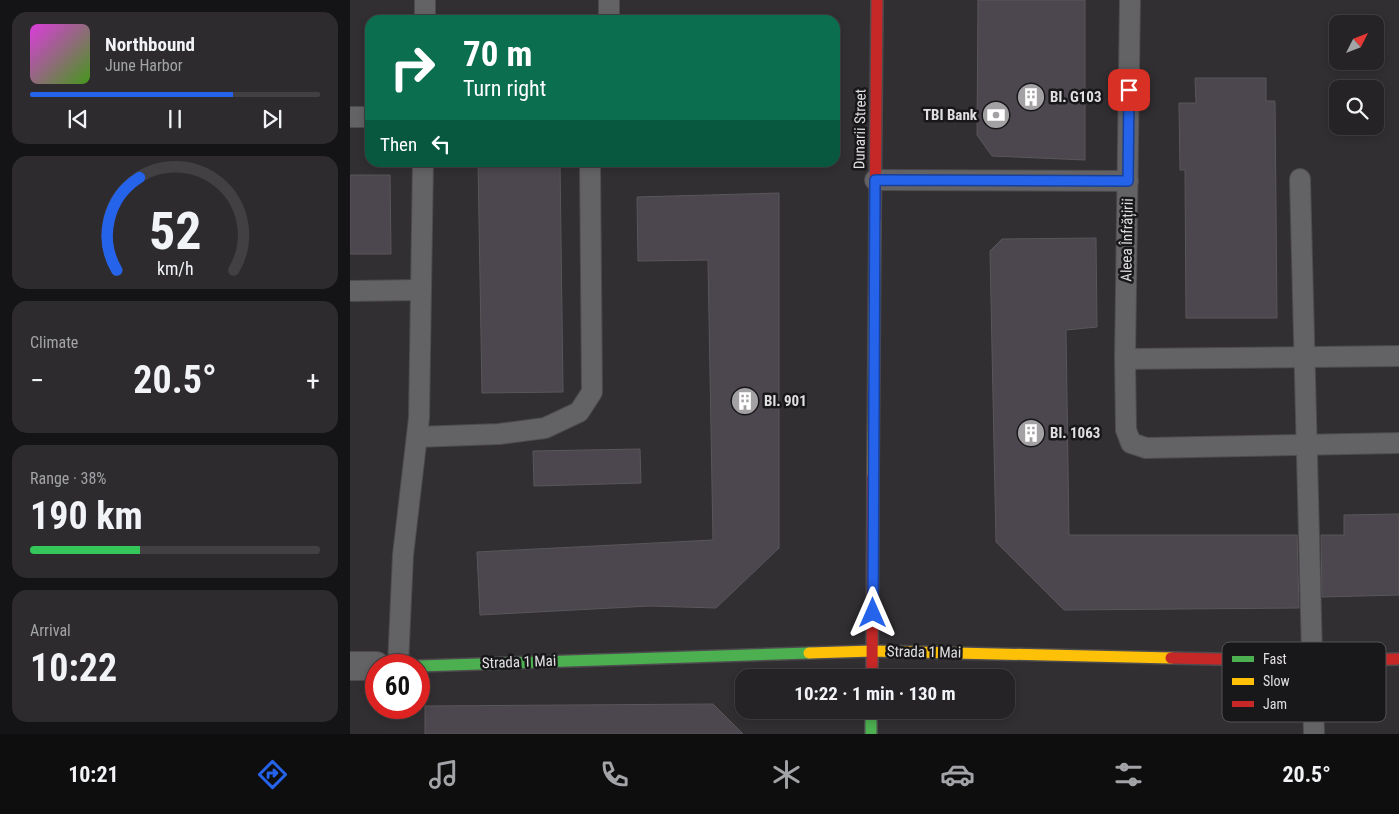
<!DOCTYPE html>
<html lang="en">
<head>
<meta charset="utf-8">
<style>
  :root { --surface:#252326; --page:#2d2b2e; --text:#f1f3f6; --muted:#a3a4a7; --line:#424043; --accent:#2563eb }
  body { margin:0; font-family:"Roboto Condensed",sans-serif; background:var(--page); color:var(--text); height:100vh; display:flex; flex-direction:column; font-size:19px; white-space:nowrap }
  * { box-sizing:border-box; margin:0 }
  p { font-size:16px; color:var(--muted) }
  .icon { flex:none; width:28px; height:28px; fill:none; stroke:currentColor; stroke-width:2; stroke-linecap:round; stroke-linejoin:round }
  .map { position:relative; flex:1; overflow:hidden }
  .drawer { display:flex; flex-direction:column; gap:12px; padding:12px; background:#141315; width:350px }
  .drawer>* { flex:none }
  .banner { position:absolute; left:15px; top:15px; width:475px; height:152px; border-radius:15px; box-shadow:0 2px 8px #0003,0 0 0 1px var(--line); background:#0b6e4f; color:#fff; overflow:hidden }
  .needle { width:32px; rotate:48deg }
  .buttons { position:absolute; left:979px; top:15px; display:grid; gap:10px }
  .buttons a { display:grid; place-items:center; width:55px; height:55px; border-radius:10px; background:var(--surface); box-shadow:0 2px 8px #0003,0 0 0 1px var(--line); font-size:25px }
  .speed { position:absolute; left:15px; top:654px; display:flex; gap:10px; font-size:25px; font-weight:700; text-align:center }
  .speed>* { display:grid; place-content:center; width:65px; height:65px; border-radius:50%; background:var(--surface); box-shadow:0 2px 8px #0003,0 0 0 1px var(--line); line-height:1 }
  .speed .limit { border:8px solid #d22; background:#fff; color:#111 }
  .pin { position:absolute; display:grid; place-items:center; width:42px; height:42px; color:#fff; margin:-21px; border-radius:10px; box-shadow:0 2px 8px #0006 }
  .me { position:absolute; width:55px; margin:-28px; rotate:0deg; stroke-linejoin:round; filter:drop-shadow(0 0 4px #0008) }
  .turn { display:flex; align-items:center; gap:18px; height:105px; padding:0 15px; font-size:22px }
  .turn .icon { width:65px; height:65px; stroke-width:2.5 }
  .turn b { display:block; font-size:35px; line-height:42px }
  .then { display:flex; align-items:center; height:48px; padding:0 15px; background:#0003; gap:10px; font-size:19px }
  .big { font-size:38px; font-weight:700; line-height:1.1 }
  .drawer .widget { flex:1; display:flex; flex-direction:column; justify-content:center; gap:8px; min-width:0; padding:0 18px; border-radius:15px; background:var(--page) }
  .drawer .dial { align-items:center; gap:0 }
  .dial svg { height:130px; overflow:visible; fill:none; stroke:var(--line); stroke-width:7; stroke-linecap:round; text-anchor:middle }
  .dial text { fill:var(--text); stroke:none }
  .song { display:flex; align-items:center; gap:15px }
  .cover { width:60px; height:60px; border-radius:8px; background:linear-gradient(135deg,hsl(300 70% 55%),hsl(100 70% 35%)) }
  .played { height:5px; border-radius:2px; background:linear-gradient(90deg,var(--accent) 70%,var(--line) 70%) }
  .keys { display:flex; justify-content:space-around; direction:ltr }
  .heat { display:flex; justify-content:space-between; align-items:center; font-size:28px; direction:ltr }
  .charge { height:8px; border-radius:4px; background:linear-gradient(90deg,#34c759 38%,var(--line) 0) }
  .trip { position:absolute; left:385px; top:669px; width:280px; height:50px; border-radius:15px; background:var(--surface); box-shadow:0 2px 8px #0003,0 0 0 1px var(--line); font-weight:700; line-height:50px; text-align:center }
  .tabs { display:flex; height:80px; justify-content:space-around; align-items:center; background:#0f0e0f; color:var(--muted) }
  .tabs .icon { width:35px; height:35px }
  .tabs .active { color:var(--accent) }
  .tabs b { font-size:22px; color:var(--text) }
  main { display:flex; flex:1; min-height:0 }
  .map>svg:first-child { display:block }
  .building { fill:#4c464e; stroke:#585759 }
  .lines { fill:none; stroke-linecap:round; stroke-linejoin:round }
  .lane-casing { stroke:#4d4b4e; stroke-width:22 }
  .street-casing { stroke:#4d4b4e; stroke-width:30 }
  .fast-casing { stroke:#4d4b4e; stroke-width:14 }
  .slow-casing { stroke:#4d4b4e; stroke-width:14 }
  .jam-casing { stroke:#4d4b4e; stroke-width:14 }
  .lane { stroke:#636264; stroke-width:20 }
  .street { stroke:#636264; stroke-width:28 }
  .fast { stroke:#4caf50; stroke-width:11 }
  .slow { stroke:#ffc107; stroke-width:11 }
  .jam { stroke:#c62828; stroke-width:11 }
  .route-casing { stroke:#184099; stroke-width:12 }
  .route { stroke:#2563eb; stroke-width:9 }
  .labels { text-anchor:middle; stroke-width:5; stroke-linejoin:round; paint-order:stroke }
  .poi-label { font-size:15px; font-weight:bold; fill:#e0dee1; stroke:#181719; text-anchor:start }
  .street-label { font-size:15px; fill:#e0dee1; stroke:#181719 }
  .key { fill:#181719; stroke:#545355; stroke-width:1 }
  .key-label { font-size:14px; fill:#e0dee1 }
</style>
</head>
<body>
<main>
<section class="drawer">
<div class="widget">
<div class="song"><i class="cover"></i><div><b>Northbound</b><p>June Harbor</p></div></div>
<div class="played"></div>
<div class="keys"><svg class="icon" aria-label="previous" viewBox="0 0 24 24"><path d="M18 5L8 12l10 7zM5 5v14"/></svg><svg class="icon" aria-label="pause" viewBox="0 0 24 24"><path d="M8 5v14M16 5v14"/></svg><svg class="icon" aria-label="next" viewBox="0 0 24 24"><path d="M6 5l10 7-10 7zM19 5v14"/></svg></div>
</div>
<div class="widget dial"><svg viewBox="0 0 100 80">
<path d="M14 69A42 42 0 1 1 86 69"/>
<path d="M14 69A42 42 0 0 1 28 12" stroke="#2563eb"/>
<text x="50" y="56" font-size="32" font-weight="700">52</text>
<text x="50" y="72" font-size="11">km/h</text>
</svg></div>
<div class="widget"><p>Climate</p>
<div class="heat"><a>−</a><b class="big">20.5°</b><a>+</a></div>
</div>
<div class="widget"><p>Range · 38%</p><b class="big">190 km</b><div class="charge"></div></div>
<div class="widget"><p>Arrival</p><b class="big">10:22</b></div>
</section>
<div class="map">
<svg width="1049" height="734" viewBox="0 0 1049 734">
  <rect width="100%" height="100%" fill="#312f32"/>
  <g class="building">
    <path d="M628,0h107v160l-93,-4 -15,-21z"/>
    <path d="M845,78h71v23h9l2,217h-91l-1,-148h-5l-1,-67h17z"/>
    <path d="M128,162h82l3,230 -81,1z"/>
    <path d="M0,175h40l1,79h-41z"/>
    <path d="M429,193v355l-63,60 -66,-2 -170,9 -3,-63 236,-12 -5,-280 -70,1 -1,-64z"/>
    <path d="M746,238l1,89 -31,3 3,205h228l2,73 -235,2 -68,-68 -6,-291 12,-12z"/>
    <path d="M290,449l1,34 -107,3 -1,-35z"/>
    <path d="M1049,514v81l-77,2 -1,-62h23v-20z"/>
    <path d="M363,704l30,30h-318v-28z"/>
  </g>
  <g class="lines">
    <defs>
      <g id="lane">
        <path d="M780,0l-5,359 274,-3"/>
        <path d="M75,20v-20"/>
        <path d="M259,20v-20"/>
        <path d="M0,117h20"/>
        <path d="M950,179l14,555"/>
        <path d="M525,180l253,1"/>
        <path d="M0,291l70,-1"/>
        <path d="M775,359l1,71 5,13 15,5 253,-5"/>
        <path d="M67,437l82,-3 46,-6 34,-16 13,-20 -2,-230"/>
        <path d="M48,665l5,-110 16,-137 4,-256"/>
      </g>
      <path id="street" d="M0,666h26"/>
      <g id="fast">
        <path d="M69,666l390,-13"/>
        <path d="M521,710v24"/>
      </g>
      <g id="slow">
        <path d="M523,475l2,-254"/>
        <path d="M459,653l63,-2 299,7"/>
      </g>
      <g id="jam">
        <path d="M525,221l2,-221"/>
        <path d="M821,658l142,3 86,-2"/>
        <path d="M522,678l1,-203"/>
      </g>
    </defs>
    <use href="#lane" class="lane-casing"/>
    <use href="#street" class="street-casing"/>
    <use href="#fast" class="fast-casing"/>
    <use href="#slow" class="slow-casing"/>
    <use href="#jam" class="jam-casing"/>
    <use href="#lane" class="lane"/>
    <use href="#street" class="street"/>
    <use href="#fast" class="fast"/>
    <use href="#slow" class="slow"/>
    <use href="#jam" class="jam"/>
  </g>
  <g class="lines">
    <defs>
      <path id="route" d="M523,613l2,-433 253,1 1,-91"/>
    </defs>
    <use href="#route" class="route-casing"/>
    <use href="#route" class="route"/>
  </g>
  <defs>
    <symbol id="building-disc" viewBox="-11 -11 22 22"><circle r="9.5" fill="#a3a1a4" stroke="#181719"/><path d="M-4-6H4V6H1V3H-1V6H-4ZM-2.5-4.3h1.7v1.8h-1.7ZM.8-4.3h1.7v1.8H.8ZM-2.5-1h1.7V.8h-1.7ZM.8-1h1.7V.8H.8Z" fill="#fff"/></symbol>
    <symbol id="bank-disc" viewBox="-11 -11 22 22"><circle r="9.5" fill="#a3a1a4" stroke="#181719"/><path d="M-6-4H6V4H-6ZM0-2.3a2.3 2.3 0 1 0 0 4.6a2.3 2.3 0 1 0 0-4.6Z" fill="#fff"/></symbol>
  </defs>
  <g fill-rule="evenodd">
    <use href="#building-disc" x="665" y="81" width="32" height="32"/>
    <use href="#bank-disc" x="630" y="99" width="32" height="32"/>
    <use href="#building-disc" x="379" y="385" width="32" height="32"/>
    <use href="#building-disc" x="665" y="417" width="32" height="32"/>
  </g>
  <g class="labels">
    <g class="poi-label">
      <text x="700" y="102">Bl. G103</text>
      <text x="627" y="120" text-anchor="end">TBI Bank</text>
      <text x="414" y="406">Bl. 901</text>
      <text x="700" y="438">Bl. 1063</text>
    </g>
    <g class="street-label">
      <text transform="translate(510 129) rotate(-89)" y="5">Dunarii Street</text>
      <text transform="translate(777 240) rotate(-89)" y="5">Aleea Înfrățirii</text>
      <text transform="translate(574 652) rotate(1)" y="5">Strada 1 Mai</text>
      <text transform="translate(169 662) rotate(-2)" y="5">Strada 1 Mai</text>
    </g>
  </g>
  <rect x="872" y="642" width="164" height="80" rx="8" class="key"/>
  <rect x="882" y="656" width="22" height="6" fill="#4caf50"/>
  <rect x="882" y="678" width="22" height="7" fill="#ffc107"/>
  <rect x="882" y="701" width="22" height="6" fill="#c62828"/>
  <g class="key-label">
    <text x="913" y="664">Fast</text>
    <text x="913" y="686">Slow</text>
    <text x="913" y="709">Jam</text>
  </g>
</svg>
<div class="buttons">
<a><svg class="needle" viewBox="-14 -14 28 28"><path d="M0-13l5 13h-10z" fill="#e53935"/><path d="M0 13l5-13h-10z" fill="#a3a4a7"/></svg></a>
<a><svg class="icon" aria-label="search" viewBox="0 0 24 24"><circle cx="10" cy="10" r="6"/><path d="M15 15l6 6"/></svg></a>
</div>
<div class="speed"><div class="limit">60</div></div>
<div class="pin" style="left:779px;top:90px;background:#d93025"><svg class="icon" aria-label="arrive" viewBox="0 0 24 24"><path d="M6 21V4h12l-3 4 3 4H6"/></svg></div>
<svg class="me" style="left:523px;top:613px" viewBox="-20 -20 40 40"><path d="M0-17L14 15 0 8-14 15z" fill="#2563eb" stroke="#fff" stroke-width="4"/></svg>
<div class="trip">10:22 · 1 min · 130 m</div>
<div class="banner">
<div class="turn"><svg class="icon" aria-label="right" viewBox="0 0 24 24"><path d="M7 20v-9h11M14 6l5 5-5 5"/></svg><div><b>70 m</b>Turn right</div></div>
<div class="then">Then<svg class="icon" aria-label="left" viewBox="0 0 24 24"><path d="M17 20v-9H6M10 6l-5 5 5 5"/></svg></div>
</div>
</div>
</main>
<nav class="tabs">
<b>10:21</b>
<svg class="icon active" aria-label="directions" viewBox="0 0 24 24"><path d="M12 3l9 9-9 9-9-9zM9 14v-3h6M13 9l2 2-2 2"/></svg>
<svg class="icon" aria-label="music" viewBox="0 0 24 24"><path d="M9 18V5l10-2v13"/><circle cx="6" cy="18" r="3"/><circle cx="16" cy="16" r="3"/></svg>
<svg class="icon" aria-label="phone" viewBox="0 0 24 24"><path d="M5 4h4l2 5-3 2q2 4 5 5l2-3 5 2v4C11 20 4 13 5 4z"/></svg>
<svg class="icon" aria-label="climate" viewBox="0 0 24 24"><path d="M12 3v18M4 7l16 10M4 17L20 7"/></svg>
<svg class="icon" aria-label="car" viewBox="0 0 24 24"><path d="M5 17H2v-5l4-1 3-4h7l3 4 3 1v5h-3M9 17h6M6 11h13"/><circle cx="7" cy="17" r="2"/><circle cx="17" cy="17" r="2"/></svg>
<svg class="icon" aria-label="filters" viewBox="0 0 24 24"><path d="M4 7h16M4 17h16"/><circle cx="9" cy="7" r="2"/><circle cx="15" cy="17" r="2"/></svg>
<b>20.5°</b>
</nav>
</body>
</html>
